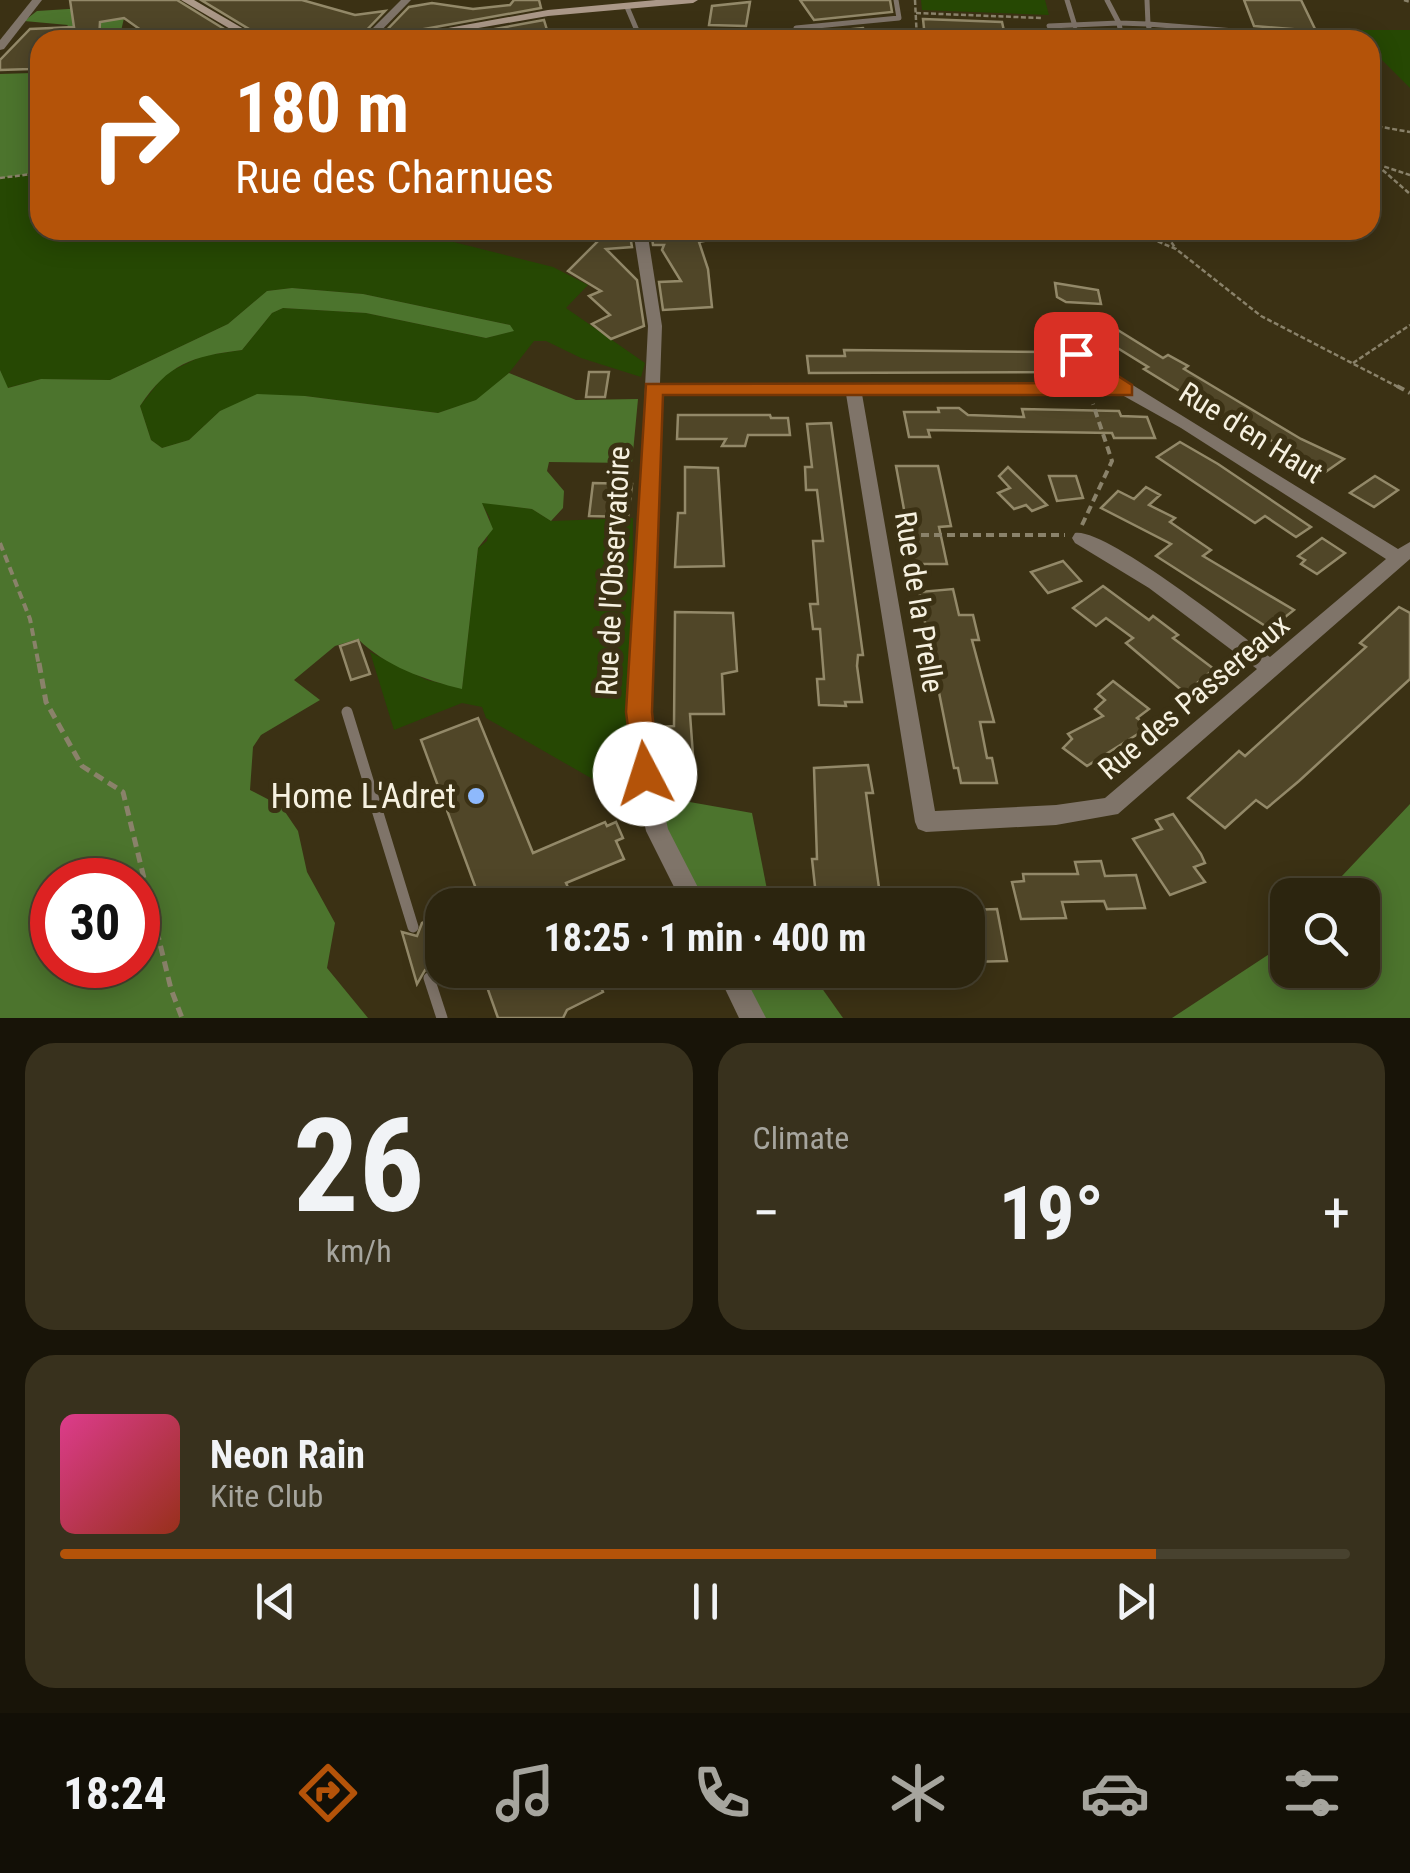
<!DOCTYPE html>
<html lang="en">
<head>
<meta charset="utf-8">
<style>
  :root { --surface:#2c250f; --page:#38311d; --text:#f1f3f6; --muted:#a6a59e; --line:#48422f; --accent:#b45309 }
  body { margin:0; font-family:"Roboto Condensed",sans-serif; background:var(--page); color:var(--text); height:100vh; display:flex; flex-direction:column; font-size:38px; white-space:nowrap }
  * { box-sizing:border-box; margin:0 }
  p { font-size:32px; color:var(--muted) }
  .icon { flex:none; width:55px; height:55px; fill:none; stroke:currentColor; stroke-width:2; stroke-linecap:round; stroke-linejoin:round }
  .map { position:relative; height:1018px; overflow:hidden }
  .panel { display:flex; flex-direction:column; gap:25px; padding:25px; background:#181408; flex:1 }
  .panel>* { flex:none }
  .hud { position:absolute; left:30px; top:30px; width:1350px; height:210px; border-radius:30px; box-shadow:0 5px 25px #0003,0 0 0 2px var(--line); background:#b45309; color:#fff; overflow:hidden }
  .fabs { position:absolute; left:1270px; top:878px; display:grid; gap:20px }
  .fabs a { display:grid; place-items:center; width:110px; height:110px; border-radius:20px; background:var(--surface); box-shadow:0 5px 25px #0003,0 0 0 2px var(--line); font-size:50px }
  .speed { position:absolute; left:30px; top:858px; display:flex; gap:20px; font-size:50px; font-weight:700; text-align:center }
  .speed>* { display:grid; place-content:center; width:130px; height:130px; border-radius:50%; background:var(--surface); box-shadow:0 5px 25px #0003,0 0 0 2px var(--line); line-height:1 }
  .speed .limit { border:15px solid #d22; background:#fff; color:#111 }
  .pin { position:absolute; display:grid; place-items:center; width:85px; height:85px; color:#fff; margin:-42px; border-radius:20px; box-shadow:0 5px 15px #0006 }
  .me { position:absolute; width:110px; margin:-55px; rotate:355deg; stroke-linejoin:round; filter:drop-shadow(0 0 8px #0008) }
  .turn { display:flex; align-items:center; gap:35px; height:210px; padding:0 40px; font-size:45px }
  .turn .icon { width:130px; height:130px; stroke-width:2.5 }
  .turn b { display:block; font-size:70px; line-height:85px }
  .big { font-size:75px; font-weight:700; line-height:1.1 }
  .panel .widget { flex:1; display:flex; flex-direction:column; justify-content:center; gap:15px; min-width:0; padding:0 35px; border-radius:30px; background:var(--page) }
  .panel .dial { align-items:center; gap:0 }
  .dial b { font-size:130px; line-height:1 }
  .song { display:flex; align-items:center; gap:30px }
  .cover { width:120px; height:120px; border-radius:15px; background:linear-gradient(135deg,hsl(330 70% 55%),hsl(10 70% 35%)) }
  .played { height:10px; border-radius:5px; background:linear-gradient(90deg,var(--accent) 85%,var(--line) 85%) }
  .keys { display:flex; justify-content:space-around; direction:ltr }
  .heat { display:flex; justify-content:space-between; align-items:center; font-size:55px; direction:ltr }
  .panel .tiles { flex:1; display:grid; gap:25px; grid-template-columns:1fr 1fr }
  .widget:last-child { grid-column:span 2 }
  .trip { position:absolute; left:425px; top:888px; width:560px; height:100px; border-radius:30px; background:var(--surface); box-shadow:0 5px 25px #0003,0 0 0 2px var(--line); font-weight:700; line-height:100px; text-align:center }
  .dock { display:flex; height:160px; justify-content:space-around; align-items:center; background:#120f06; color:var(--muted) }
  .dock .icon { width:70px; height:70px }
  .dock .current { color:var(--accent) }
  .dock b { font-size:45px; color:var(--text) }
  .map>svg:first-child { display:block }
  .green { fill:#264803 }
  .forest { fill:#4c742d; fill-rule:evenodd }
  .building { fill:#504628; stroke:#938969; stroke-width:2.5 }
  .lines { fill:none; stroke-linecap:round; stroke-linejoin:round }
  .path-far2 { stroke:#8a826a; stroke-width:2.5; stroke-dasharray:5 2.5; stroke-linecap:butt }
  .path-far1 { stroke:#8a826a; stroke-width:4; stroke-dasharray:8 5; stroke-linecap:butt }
  .path { stroke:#8a826a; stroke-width:5; stroke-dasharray:10 6; stroke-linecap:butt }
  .lane-far1 { stroke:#7f7469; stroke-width:5 }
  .lane { stroke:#7f7469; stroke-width:11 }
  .street { fill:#7f7469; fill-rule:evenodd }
  .secondary { fill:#ab9888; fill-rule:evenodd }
  .route { fill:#b45309; stroke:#753606; stroke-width:2.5 }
  .poi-dot { fill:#8eb9fc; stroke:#3b3114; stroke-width:4 }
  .labels { text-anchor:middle; stroke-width:10; stroke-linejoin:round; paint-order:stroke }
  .street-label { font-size:30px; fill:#f6f1e0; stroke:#3b3114 }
  .near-poi-label { font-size:35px; fill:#f6f1e0; stroke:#3b3114; text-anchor:end }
</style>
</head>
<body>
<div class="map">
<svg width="1410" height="1018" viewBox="0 0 1410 1018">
  <rect width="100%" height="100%" fill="#3b3114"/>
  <g class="green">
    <path d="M921,0h124l4,15 -127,-5z"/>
    <path d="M1351,30h59v58l-40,-40v-8h-9z"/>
    <path d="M40,173v57h366l147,37 35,18 -22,23 79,55 -4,14 -60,-19 -35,-17h-12l-25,32 -32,27 -39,13 -133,-17 -85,15 -31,29 -27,8 -11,-8 -11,-34 25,-32 37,-18 40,-6 30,-37 11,-5 83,5 120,25 27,-7 -3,-6 -147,-31 -71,-6 -25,3 -39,33 -118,56 -69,-1 -34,9 -7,-18v-192z"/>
    <path d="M481,502l51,7 19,12 82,-3 -2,283 -145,-83 -4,-11 -20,-4 -68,27 -24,-78 57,28 35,8 16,-140 9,-7 3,-23z"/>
  </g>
  <g class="forest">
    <path d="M84,8l6,16 34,-6 -5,22h-45l-16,-4 10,-11 -44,-4 13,-10z"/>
    <path d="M40,66v106l-40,6v-104l32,-1z"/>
    <path d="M292,288l71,6 147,31 4,6 -28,7 -120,-25 -83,-5 -11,5 -30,37c-50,6 -74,14 -102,56l11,34 11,8 27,-8 31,-29 37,-17 48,2 133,17 38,-13 33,-27 67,27 62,-1 -6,64 -83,-1 -2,9 17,20 -1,17 -12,13 -19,-12 -50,-6 11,26 -15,19 -16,141c-37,-9 -77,-23 -104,-50l-23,7 -41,34 26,20 -59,35 -8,12 -3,43 31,16 17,25 9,41 28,51 -8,45 41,50h-368v-648l8,18 33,-9 69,1 118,-56 39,-33zM52,880h86v85h-86z"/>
    <path d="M650,795l102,18 18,92h-75z"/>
    <path d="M1410,804v214h-238l111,-73 -4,-15 8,-6 1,46h74v-75h-38z"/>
    <path d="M734,970h75l34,48h-80z"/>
  </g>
  <g class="building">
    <path d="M70,0h107l65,40h-87l-31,-22 -24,4 -1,18h-59v24l-9,5 -31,1v-10l30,-31 44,-2z"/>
    <path d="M201,0h101l53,15 30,-4 -28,29h-90z"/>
    <path d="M514,0h25l2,8 -161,29 29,-30 23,-4 41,6 37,-4z"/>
    <path d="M800,0h90l2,12 -78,8z"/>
    <path d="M1244,0h57l15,31 -62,-5z"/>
    <path d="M750,2l-4,24 -37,-1 3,-19z"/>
    <path d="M923,19l79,3 4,18 -81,-2z"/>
    <path d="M544,20l6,20h-27l-1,-8 -42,6 -2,-6z"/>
    <path d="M863,28l10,12h-45l-6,-8z"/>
    <path d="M609,230h20l3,17 -26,2 31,31 7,46 -33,13 -19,-15 18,-9 -21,-19 12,-5 -33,-20z"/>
    <path d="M651,230h53v11l-5,1 9,27 4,38 -49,3 -4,-28 22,-1 -19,-31 2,-5h-11z"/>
    <path d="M1055,283l43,7 3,14 -35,-2 -9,-5z"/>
    <path d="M1100,319l63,39 5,-3 20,11 -4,3 117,70 43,20 -20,14 -57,-35 -5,4 -118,-73 4,-2 -29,-18 -4,3 -37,-23z"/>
    <path d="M844,350l211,2 7,20 -253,1 -2,-17h38z"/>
    <path d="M589,372h20l-4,25h-19z"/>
    <path d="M938,408h21l9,7 56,2 -2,-8 97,2 2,5 26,1 8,21h-41l-2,-5 -184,-3 2,7h-21l-5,-25h35z"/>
    <path d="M678,415h92l1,3h17l2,17h-42l-3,11h-23l4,-7h-49z"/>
    <path d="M831,423l32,232h-5l-1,11 5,36h-17l1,4 -27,-1 -2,-26h7l-4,-50h-7l-3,-25h8l-5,-63h10l-6,-51h-11l-1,-23h7l-5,-43z"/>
    <path d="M1180,442l38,22 93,63 -15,10 -31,-21 -10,7 -98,-66z"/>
    <path d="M896,466h42l13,60 -12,1 8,37h-33z"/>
    <path d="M685,467l33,1 6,98 -49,1 3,-54h7z"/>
    <path d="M1008,467l39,38 -15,6 -6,-6 -12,4 -16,-16 12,-5 -11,-12z"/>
    <path d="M1049,476h27l7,22 -26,3z"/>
    <path d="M1375,476l23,14 -24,17 -24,-14z"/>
    <path d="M593,483l39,1 -4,33 -39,-1z"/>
    <path d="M1146,487l14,8 -11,10 26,13 -5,4 41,28 -8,6 91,54 -24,19 -114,-73 15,-12 -70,-36 17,-17 16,8z"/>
    <path d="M1322,538l23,15 -28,21 -16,-10 4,-4 -7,-4z"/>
    <path d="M1063,561l18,20 -33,12 -17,-21z"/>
    <path d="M1103,586l46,34 4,-4 25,19 -5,3 41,31 -29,24 -59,-50 7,-5 -27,-20 -10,8 -23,-18z"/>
    <path d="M953,589l6,26h14l6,25h-7l22,82h-14l7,36h5l5,25h-36l-3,-15h-4l-35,-176z"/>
    <path d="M1399,607l11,6v66l-111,102 -32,27 -11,-8 -31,28 -37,-30 51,-47 6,5 121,-109 -6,-4z"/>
    <path d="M675,612l58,1 4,58 -15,3 2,40h-34l4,55 -34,7 -3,-42h3v-7l14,-1z"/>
    <path d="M358,640l12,34 -19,6 -11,-34z"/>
    <path d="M1113,681l36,28 -12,9 12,9 -62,39 -24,-18 9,-9 -4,-5 35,-18 -8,-7 10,-9 -7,-6z"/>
    <path d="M478,718l55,135 72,-31 2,4 9,-4 7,16 -7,3 8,18 -58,24 10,22h-94l-61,-165z"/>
    <path d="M868,765l5,28h-7l14,102 -64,1 -4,-37h5l-3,-91z"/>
    <path d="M1173,814l28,40 4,9 -11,4 11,15 -35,13 -37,-56 29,-10 -6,-9z"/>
    <path d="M1101,861l4,15 31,-1 9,33 -38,1 -3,-8 -42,1 4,16 -45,1 -9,-37 12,-1 -1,-7h55l-3,-12z"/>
    <path d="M997,909l10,52 -39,1v-52z"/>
    <path d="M442,914v58l-17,-2 -8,14 -15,-52 15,4 5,-13z"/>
    <path d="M481,970h113l9,22 -36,18 -4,8h-65z"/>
  </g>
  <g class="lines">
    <g class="path-far2">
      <path d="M915,0l2,40"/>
      <path d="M1404,0l6,2"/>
      <path d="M916,13l125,5"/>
      <path d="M1370,125l40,7"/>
      <path d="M1370,162l40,13"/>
      <path d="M1377,165l33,29"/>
      <path d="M0,178l40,-5"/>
      <path d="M1130,230l46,19 85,67 141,73"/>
      <path d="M1163,230l13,19"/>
      <path d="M1353,363l57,-38"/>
    </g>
    <g class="path-far1">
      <path d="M1397,386l13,7"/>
      <path d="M1082,525l30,-64 -19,-57"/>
      <path d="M895,535h170"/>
      <path d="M0,543l30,76 9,47"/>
    </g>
    <path class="path" d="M39,663l7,39 36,64 41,26 48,197 11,29"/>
    <g class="lane-far1">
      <path d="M1067,0l8,26"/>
      <path d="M1107,0l12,23 29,1 -1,-24"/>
      <path d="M627,7l14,33"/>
      <path d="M1049,26l70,-3 3,17"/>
      <path d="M796,28l103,-10 -3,-18"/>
      <path d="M1152,40l-4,-16 186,15"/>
    </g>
    <g class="lane">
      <path d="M347,712l66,215"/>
      <path d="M429,978l13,40"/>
    </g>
    <g class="street">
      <path d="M32,0h10l-38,49 -4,1v-10z"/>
      <path d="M401,0h10l-39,40h-11z"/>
      <path d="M633,230h14l15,96 -2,57 448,2 -37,-27 -3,-3 8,-5 322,199 12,-7v17l-292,255 -62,11 -130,7 -8,-3 -3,-7 -69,-428 -186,-1 -11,319 7,62 12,55 39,76h-24l-37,-74 -12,-57 -5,-62 19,-386zM862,394l260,1 59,33 205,131 -116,98c-30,-23 -165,-130 -195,-124l-3,5 3,5 74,45 108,81 -152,129 -49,7 -121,6z"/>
      <path d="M716,970h25l25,48h-27z"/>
    </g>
    <g class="secondary">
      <path d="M181,0h13l69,40h-14z"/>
      <path d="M656,0h42l-5,3 -145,13 -139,24h-27l166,-30z"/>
    </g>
  </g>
  <path class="route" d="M1076,349l56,36v10h-469l-11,317 7,62 -4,8 -10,4 -10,-4 -9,-70 20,-328 457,-1 -34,-24 -3,-5z"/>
  <circle class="poi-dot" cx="476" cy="796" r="10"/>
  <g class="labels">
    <g class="street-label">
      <text transform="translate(1251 433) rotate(32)" y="10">Rue d'en Haut</text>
      <text transform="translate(613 571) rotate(-87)" y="10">Rue de l'Observatoire</text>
      <text transform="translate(919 602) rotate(81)" y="10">Rue de la Prelle</text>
      <text transform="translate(1194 697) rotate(-40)" y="10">Rue des Passereaux</text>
    </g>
    <g class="near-poi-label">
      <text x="456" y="808">Home L'Adret</text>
    </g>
  </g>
</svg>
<div class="fabs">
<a><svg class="icon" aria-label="search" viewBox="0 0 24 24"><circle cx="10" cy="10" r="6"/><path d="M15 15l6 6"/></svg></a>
</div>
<div class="speed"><div class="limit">30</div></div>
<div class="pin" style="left:1076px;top:354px;background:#d93025"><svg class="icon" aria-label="arrive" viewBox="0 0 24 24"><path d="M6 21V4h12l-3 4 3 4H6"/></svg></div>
<svg class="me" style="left:645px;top:774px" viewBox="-20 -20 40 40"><circle r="19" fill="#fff"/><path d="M0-13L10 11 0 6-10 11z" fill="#b45309"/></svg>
<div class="trip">18:25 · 1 min · 400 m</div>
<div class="hud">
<div class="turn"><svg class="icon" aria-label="right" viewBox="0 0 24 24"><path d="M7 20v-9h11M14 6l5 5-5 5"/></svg><div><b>180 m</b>Rue des Charnues</div></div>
</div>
</div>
<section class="panel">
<div class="tiles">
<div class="widget dial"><b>26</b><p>km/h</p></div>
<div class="widget"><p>Climate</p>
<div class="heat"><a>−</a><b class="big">19°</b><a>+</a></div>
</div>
<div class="widget">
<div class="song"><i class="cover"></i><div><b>Neon Rain</b><p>Kite Club</p></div></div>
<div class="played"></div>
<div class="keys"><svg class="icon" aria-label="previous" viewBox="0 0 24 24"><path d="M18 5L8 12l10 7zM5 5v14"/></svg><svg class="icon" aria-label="pause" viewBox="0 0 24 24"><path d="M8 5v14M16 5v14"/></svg><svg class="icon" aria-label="next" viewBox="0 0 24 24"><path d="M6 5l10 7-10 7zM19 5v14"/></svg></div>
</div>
</div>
</section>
<nav class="dock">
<b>18:24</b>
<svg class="icon current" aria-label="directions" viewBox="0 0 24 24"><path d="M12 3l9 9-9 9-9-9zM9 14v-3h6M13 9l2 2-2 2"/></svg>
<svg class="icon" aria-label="music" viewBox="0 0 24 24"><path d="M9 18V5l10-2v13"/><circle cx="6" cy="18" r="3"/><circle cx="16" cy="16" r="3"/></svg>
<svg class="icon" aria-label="phone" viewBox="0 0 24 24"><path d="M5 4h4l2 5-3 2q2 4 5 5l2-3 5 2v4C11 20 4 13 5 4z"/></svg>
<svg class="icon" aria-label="climate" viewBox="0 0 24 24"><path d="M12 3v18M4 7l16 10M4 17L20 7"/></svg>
<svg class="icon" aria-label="car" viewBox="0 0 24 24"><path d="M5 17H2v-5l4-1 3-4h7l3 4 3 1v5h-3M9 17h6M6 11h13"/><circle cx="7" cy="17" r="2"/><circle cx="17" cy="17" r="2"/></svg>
<svg class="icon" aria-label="filters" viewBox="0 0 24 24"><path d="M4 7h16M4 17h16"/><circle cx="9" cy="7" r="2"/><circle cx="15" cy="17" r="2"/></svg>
</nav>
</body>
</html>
